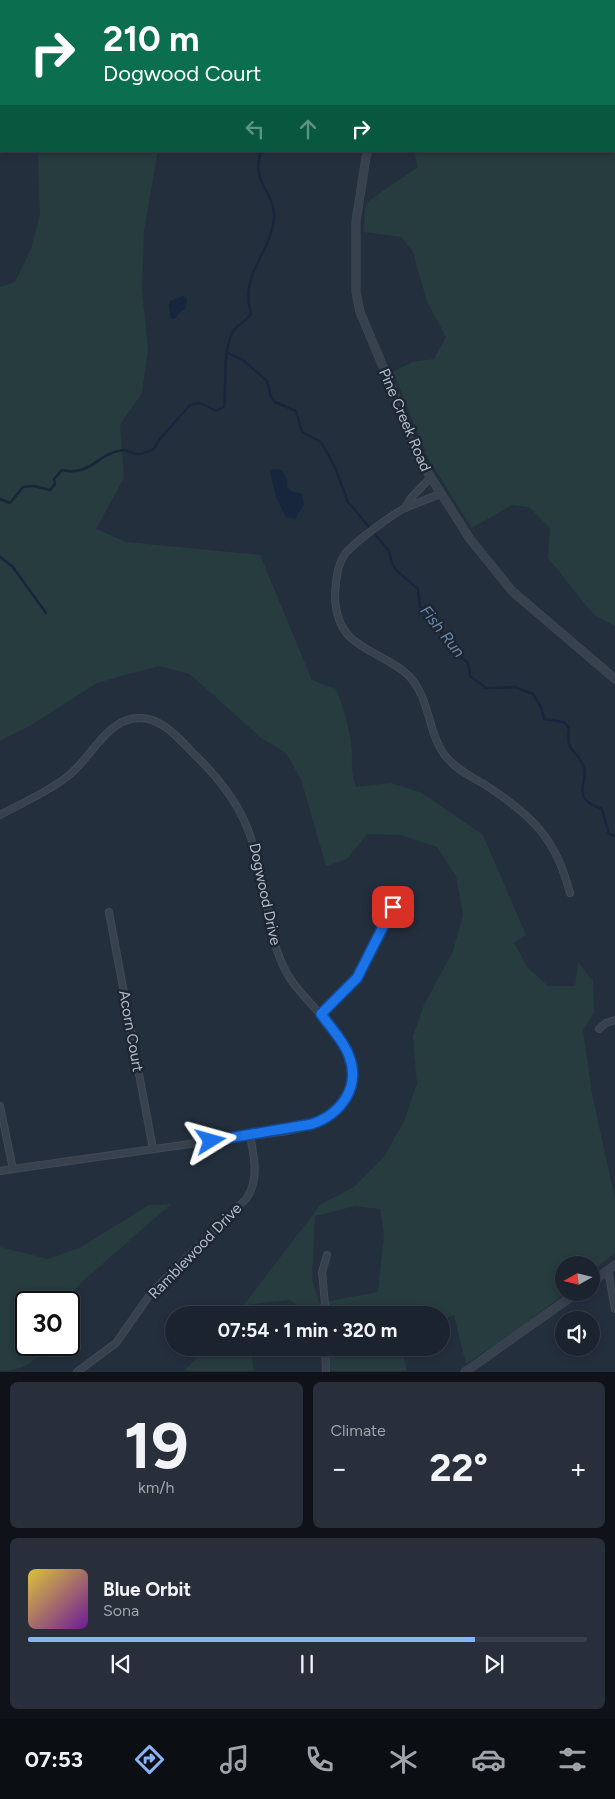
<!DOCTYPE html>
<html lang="en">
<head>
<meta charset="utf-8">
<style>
  :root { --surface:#1b232e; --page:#282f3a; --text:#f1f3f6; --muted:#a0a4aa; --line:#39404a; --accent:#8ab4f8 }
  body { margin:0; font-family:Figtree,sans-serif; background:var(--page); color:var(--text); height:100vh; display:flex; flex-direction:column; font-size:19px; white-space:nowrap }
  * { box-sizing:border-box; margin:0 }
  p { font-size:16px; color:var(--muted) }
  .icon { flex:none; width:28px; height:28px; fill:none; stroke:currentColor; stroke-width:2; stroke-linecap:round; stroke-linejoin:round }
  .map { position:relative; height:1372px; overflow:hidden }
  .details { display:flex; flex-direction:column; gap:10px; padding:10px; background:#0f1319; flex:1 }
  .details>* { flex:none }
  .banner { position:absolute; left:0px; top:0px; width:615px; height:152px; box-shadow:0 2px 8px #0003,0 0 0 1px var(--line); background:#0b6e4f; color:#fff; overflow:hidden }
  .needle { width:32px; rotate:262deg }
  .tools { position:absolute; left:555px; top:1256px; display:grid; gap:10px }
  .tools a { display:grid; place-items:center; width:45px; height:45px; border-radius:50%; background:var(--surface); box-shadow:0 2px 8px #0003,0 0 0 1px var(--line); font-size:25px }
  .speed { position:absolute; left:15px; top:1291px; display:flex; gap:10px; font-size:25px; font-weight:700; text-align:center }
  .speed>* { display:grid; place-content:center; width:65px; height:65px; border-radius:50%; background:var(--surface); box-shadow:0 2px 8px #0003,0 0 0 1px var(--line); line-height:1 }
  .speed .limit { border:2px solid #111; border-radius:8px; background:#fff; color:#111 }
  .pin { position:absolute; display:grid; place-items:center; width:42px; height:42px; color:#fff; margin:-21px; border-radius:10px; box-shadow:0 2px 8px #0006 }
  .me { position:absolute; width:55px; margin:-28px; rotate:82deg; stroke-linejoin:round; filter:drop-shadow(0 0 4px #0008) }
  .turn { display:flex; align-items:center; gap:18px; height:105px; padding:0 20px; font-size:22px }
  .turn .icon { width:65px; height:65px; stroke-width:2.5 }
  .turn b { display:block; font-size:35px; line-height:42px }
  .lanes { display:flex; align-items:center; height:48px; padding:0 20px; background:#0003; justify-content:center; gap:25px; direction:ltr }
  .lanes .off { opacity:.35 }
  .big { font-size:38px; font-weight:700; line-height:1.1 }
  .details .widget { flex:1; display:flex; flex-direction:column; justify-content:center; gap:8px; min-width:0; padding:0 18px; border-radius:8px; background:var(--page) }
  .details .dial { align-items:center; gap:0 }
  .dial b { font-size:65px; line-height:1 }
  .song { display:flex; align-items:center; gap:15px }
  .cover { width:60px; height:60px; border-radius:8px; background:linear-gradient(135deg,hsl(50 70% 55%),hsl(280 70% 35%)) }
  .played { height:5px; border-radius:2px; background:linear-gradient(90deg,var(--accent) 80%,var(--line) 80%) }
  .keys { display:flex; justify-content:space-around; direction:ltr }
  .heat { display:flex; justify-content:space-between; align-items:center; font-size:28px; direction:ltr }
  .details .tiles { flex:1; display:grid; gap:10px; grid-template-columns:1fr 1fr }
  .widget:last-child { grid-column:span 2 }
  .trip { position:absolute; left:165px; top:1306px; width:285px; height:50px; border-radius:25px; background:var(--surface); box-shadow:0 2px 8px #0003,0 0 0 1px var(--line); font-weight:700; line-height:50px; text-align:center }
  .tabs { display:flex; height:80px; justify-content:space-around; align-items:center; background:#0b0e12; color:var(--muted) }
  .tabs .icon { width:35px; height:35px }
  .tabs .on { color:var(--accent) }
  .tabs b { font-size:22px; color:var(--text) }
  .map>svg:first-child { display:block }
  .green { fill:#263c3f; fill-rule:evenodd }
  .water { fill:#17263c }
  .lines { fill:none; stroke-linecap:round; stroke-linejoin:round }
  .stream { stroke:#17263c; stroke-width:2.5 }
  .minor-casing { stroke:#414a57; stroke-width:8 }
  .tertiary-casing { stroke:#414a57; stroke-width:9 }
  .minor { stroke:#38414e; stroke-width:6 }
  .tertiary { stroke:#38414e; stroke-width:8 }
  .route-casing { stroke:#114b97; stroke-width:12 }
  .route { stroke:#1a73e8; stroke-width:9 }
  .labels { text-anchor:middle; stroke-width:5; stroke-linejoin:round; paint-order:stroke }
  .street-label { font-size:15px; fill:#b4bcc9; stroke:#1d2633 }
  .water-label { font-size:16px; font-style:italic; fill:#6d86a8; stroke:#1d2633 }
</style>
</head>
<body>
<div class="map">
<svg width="615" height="1372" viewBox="0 0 615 1372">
  <rect width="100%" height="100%" fill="#242f3e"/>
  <g class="green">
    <path d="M0,0h185l-184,1 -1,44z"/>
    <path d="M437,0h138l-138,1z"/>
    <path d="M614,68h1v558l-21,-11 -46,-57 2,-30 -21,-21 -17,-2 -40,23 -44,-70 -35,-86 19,-10 22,-3 12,-22 -19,-35 -14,-50 -12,-15 -38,-5c1,-8 1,-20 4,-28 3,-6 42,-30 51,-37l-4,-16h200z"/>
    <path d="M38,151h120l-14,79 -2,60 6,59 -6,44 -22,32 4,53 -28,51 30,13 134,13 52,125 24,9c8,20 14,40 16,62 0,15 -1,21 4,36l35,-4 31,10 61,42 43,100 -12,8 14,25 20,18h27l3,-24 15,19 1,32 -11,17 9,64 23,105v54l-24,19v-7h-27l1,28 -46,36 -53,35 -12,-49 -13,6v-6h-128l-24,-15 -44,5 1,10h-10l85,-111 33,-17 30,-30 20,-36 13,-37 -4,-48 11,-31 29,-54 10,-36 -7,-39 -19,-29 -36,-12 -34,-1 -20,25 -21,7 -25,-87 -15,-26 -25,-15 -71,-64 -32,-8 -61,17 -66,42 -31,16v-454l15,-5 16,-33 9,-35zM355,1206l25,3 4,27 -6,56 -59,11 -7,-24 3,-63z"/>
    <path d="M171,1204l-88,77 -19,21h-38v43h21v2c-12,15 -28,25 -47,24v-124l48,12 33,-12 68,-42z"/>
    <path d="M206,1348h45l3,23h-70z"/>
    <path d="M327,1348h75l5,23h-79z"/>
  </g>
  <g class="water">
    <path d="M184,296l3,3 -1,9 -7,5 -4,6h-4l-2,-13 1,-5z"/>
    <path d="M273,469l8,1c5,6 8,9 6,17l4,4 11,3 2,11 -9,14 -9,-2 -10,-20 -6,-25z"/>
  </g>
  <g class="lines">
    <g class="stream">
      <path d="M318,0l2,1"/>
      <path d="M228,353l15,7 24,21 4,16 4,5 21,9 6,21 19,10 13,23 14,37 41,49 3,13 4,6 22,19 2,18 12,9 5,12 12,12 8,14 11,9 2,13 16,12 29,-1 18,7 8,13 3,12 20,3 5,6c-3,26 5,17 14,37 8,17 -16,32 19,44l7,25 6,2"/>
      <path d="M0,499l10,4 13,-16 11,-1 16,4 5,-6 -1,-5 8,-9c28,7 36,-17 61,-20 5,0 10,4 15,4 5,0 10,-3 15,-4l6,-10 31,-35 10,-2 16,8 8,-4c3,-24 -2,-51 8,-74 3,-8 14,-11 19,-19 -12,-39 18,-58 23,-94 3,-27 -24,-35 -13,-69"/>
      <path d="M0,557l12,9 34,47"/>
    </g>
    <defs>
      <g id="minor">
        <path d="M614,0l1,1"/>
        <path d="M440,494c-12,5 -24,9 -35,14 -12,6 -53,36 -60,46 -8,11 -9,27 -10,40 0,16 3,30 14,42 17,17 43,23 60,40 22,23 18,58 38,82 10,12 27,20 40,28 46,30 69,53 83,107"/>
        <path d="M405,508l6,-10 19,-20"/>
        <path d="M0,815c22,-12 48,-23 68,-39 25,-19 41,-65 80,-57 20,5 33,22 46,35 48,46 59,78 72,142 3,19 5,39 12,57 3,9 8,19 13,27 24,34 86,78 51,125 -4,6 -12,12 -18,15 -27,13 -63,14 -92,18 -73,11 -146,21 -219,31l-13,-63"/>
        <path d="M109,912l44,237"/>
        <path d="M321,1013l36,-35 36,-71"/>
        <path d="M599,1029l7,-6 9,-3"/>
        <path d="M0,1171l13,-2"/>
        <path d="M608,1271l7,38"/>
        <path d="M326,1315l-4,-43 5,-17"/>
        <path d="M325,1348l1,24"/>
        <path d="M77,1372l39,-29 35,-50 95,-94c14,-20 8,-41 4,-64"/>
      </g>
      <g id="tertiary">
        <path d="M390,1v-1"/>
        <path d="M367,151l-11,70v71l4,20 34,81 22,61 54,85 42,52 103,88"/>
        <path d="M591,1283l24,-18"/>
        <path d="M465,1372l113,-80"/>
      </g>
    </defs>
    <use href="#minor" class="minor-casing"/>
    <use href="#tertiary" class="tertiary-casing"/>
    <use href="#minor" class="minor"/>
    <use href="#tertiary" class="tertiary"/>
  </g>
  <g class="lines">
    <defs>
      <path id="route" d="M211,1141l101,-17c29,-10 49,-37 37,-68 -5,-15 -19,-29 -28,-42l36,-36 36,-71"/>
    </defs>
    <use href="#route" class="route-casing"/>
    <use href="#route" class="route"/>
  </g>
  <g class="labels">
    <g class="street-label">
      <text transform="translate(405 420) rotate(67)" y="5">Pine Creek Road</text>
      <text transform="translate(265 894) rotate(78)" y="5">Dogwood Drive</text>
      <text transform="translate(131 1031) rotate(80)" y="5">Acorn Court</text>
      <text transform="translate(195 1251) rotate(-46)" y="5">Ramblewood Drive</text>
    </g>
    <g class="water-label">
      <text transform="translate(443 631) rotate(52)" y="6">Fish Run</text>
    </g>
  </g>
</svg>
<div class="tools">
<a><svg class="needle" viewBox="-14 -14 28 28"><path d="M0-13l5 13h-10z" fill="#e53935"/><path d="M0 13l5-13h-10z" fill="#a0a4aa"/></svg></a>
<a><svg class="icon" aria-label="sound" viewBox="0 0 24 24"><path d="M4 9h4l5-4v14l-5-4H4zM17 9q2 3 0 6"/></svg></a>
</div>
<div class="speed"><div class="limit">30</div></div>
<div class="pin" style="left:393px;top:907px;background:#d93025"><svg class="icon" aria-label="arrive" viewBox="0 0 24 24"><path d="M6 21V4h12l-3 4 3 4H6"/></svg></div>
<svg class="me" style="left:211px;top:1141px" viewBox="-20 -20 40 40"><path d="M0-17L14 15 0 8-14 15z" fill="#1a73e8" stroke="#fff" stroke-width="4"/></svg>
<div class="trip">07:54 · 1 min · 320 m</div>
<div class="banner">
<div class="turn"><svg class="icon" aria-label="right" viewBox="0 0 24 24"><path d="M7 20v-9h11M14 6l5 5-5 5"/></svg><div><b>210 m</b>Dogwood Court</div></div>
<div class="lanes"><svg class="icon off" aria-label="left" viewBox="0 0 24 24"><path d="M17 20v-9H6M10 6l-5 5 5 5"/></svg><svg class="icon off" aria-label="ahead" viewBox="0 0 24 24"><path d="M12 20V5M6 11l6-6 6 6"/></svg><svg class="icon" aria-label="right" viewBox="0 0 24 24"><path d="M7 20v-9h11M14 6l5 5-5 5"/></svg></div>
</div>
</div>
<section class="details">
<div class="tiles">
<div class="widget dial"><b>19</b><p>km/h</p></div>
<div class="widget"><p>Climate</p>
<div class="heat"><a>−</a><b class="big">22°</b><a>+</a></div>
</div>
<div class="widget">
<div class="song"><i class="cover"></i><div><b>Blue Orbit</b><p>Sona</p></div></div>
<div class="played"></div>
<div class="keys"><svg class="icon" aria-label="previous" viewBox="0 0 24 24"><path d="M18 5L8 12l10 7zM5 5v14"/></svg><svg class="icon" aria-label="pause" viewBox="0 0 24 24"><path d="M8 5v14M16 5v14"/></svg><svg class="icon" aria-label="next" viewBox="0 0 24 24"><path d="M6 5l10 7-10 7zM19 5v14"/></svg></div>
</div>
</div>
</section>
<nav class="tabs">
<b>07:53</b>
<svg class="icon on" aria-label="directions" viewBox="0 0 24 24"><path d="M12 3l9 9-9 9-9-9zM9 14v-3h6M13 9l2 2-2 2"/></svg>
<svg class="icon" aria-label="music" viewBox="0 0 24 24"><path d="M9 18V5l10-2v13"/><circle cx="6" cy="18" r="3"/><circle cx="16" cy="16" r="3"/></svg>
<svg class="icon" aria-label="phone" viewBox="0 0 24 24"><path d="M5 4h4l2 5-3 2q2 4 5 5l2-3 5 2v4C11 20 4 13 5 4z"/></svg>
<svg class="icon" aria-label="climate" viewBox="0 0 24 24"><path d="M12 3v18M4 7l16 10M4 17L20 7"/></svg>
<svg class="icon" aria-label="car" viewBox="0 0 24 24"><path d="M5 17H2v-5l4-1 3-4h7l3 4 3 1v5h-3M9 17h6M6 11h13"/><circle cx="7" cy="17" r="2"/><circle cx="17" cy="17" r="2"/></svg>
<svg class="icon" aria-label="filters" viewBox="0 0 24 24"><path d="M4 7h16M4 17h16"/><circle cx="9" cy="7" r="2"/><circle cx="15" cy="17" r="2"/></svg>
</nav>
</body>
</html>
